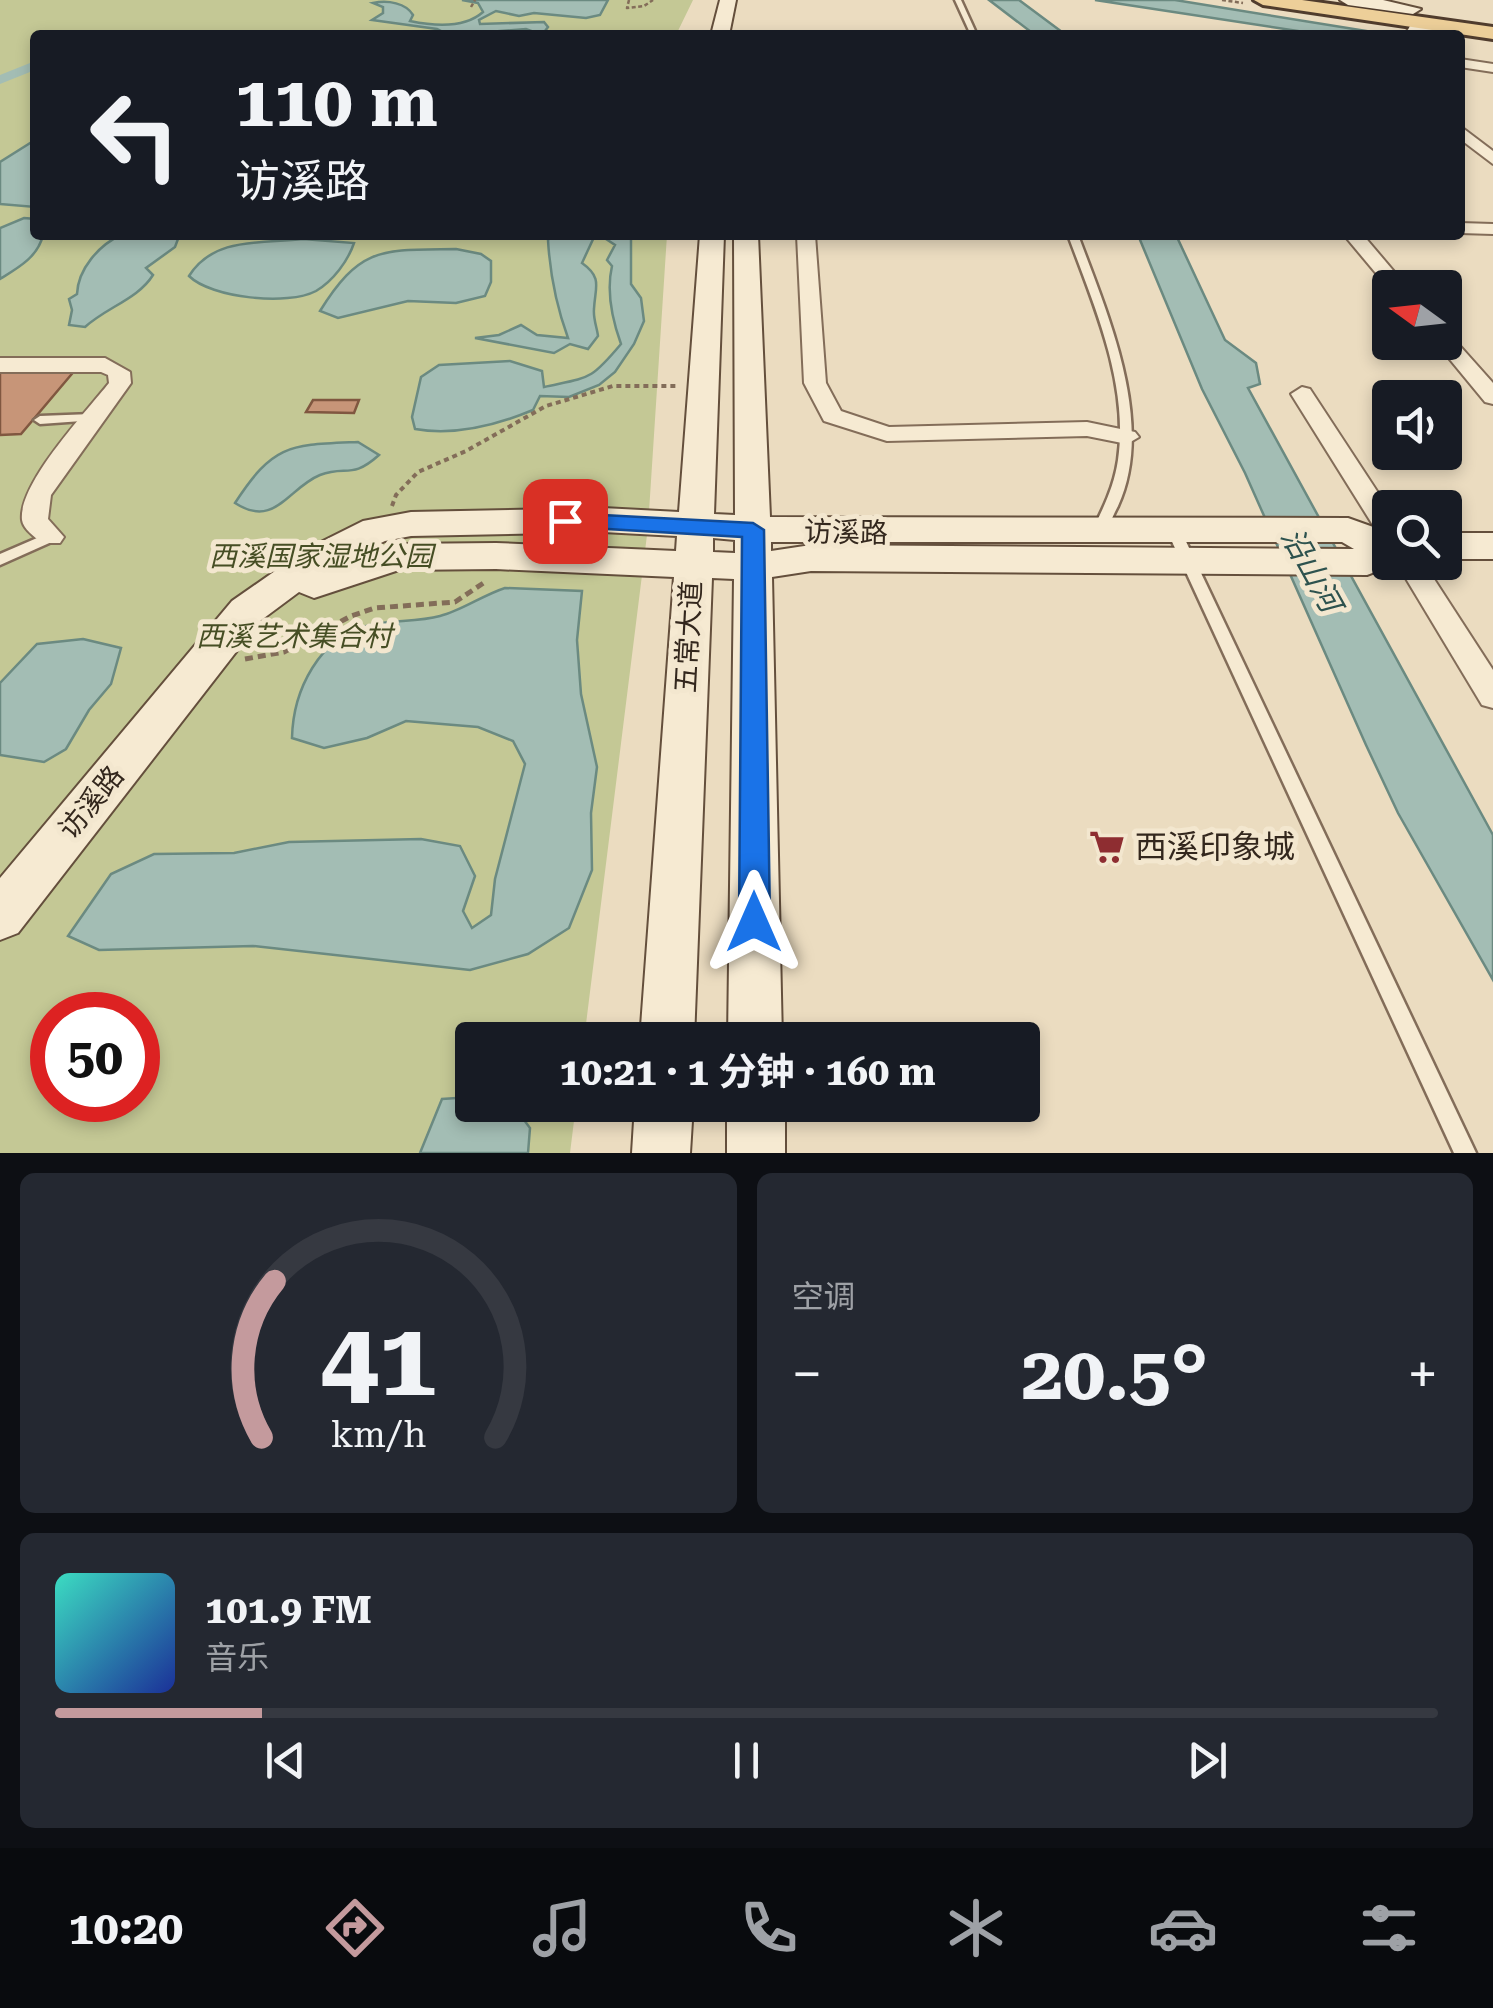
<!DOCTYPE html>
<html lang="zh">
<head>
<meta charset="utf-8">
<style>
  :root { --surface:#171b24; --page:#242831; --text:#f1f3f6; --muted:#9ea1a6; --line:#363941; --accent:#c49a9d }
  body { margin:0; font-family:"Roboto Serif","Noto Sans SC",serif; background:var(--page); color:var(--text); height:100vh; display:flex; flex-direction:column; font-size:38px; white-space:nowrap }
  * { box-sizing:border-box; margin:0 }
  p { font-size:32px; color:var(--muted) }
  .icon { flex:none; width:55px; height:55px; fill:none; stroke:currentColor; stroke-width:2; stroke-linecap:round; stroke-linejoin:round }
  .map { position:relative; height:1153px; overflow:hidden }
  .sheet { display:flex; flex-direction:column; gap:20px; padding:20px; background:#0d0f14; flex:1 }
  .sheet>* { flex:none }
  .top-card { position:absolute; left:30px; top:30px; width:1435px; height:210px; border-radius:10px; box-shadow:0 5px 15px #0003; background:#171b24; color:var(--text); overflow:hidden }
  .needle { width:65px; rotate:285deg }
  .buttons { position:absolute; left:1372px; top:270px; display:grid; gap:20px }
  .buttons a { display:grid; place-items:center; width:90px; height:90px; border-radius:10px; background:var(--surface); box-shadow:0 5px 15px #0003; font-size:50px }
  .speed { position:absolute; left:30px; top:992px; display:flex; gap:20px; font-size:50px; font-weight:700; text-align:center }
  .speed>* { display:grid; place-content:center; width:130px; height:130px; border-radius:50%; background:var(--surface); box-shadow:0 5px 15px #0003; line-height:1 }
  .speed .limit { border:15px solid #d22; background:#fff; color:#111 }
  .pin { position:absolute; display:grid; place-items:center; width:85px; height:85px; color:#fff; margin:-42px; border-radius:20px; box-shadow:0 5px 15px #0006 }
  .me { position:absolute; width:110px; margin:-55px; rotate:0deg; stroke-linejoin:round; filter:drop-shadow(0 0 8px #0008) }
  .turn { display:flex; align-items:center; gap:35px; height:210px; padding:0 40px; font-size:45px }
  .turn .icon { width:130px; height:130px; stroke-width:2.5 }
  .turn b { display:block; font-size:70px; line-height:85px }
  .big { font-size:75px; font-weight:700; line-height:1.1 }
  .sheet .tile { flex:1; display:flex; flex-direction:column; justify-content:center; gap:15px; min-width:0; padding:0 35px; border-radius:15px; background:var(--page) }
  .sheet .dial { align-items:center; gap:0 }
  .dial svg { height:260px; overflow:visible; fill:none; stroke:var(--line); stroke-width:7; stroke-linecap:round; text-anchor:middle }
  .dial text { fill:var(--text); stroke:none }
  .song { display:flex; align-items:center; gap:30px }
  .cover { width:120px; height:120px; border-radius:15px; background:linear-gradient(135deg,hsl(170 70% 55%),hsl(230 70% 35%)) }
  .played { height:10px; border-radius:5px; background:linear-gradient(90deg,var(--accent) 15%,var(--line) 15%) }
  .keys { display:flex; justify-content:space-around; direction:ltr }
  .heat { display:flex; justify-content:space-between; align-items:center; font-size:55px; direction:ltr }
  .sheet .tiles { flex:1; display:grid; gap:20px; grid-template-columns:1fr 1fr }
  .tile:last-child { grid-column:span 2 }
  .trip { position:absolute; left:455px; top:1022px; width:585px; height:100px; border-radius:10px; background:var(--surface); box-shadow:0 5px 15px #0003; font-weight:700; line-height:100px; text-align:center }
  .menu { display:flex; height:160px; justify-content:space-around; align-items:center; background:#090b0e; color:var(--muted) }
  .menu .icon { width:70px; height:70px }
  .menu .on { color:var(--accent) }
  .menu b { font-size:45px; color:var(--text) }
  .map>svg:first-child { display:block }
  .green { fill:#c4c895; fill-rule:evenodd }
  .water { fill:#a3bdb4; stroke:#6b8a81; stroke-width:2.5 }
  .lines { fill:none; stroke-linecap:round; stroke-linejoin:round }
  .canal { fill:#a3bdb4; fill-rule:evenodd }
  .building { fill:#c79578; stroke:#805740; stroke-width:2.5 }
  .lane-casing { stroke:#836d59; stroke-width:5 }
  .street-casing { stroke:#836d59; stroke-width:4 }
  .secondary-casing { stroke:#644f3c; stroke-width:4 }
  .primary-casing { stroke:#503c2d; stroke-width:6 }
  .path-far2 { stroke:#836d59; stroke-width:2.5; stroke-dasharray:4 2.5; stroke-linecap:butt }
  .path-far1 { stroke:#836d59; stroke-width:4; stroke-dasharray:5 4; stroke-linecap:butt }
  .path { stroke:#836d59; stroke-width:5; stroke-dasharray:8 5; stroke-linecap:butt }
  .lane { fill:#f6ead2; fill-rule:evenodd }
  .street { fill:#f6ead2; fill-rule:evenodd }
  .secondary { fill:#f6ead2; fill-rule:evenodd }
  .primary { fill:#edcf99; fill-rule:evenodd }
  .route { fill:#1a73e8; stroke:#114b97; stroke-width:2.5 }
  .labels { text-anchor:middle; stroke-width:10; stroke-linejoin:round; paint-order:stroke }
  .street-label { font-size:28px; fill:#33271d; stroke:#f3e7cf }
  .park-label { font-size:28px; font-style:italic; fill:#464e24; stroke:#f3e7cf }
  .water-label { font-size:30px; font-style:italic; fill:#2d524e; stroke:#f3e7cf }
  .near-poi-label { font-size:32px; fill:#33271d; stroke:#f3e7cf; text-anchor:start }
</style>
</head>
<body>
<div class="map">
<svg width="1493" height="1153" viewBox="0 0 1493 1153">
  <rect width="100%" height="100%" fill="#ebdcc0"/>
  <path class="green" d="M0,0h693l-17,35h-641v200h632l-19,292 -64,513h-112v65h104l-6,48h-570zM52,1015h86v85h-86z"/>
  <g class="water">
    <path d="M462,0h146l-8,15 -14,3 -52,-5 -15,3 -23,-5 -17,9 1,4 64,-2 4,5 -6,8 -16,-6 -77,6 -12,-6 -65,-9 11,-7v-6l-10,-4c15,-3 33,0 40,12l-3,6c24,5 54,8 73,-9l-5,-9z"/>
    <path d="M989,0h30l47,35h-31z"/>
    <path d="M1095,0h80l216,35h-67z"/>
    <path d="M35,140v67l-35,-3v-42z"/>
    <path d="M24,218l11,1v16h8c-5,22 -25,33 -43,44v-51z"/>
    <path d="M121,235h53l4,4 -3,8 -29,21 7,7c-15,24 -46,32 -68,52l-16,-2 3,-15 -3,-11 8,-5c1,-25 22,-49 44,-59z"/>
    <path d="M554,235h41l-13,28c21,15 13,24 12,46 -1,9 3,19 4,27l-10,13 -18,-5 -16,9 -79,-15 24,-3 22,-10 16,10 31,3c-12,-33 -18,-63 -20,-98z"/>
    <path d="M615,235h16v49l10,14 3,23 -10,23 -19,28 -16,13 -30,12 -29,-1 -7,14c-36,15 -78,26 -118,19l-3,-12 9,-40 18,-12 71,-4 32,10 2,16c46,-10 46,-6 77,-43 -9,-25 -15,-52 -9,-78l-5,-6 8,-15 -9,-6z"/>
    <path d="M1138,235h38l49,105 31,23 4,21 -12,4 245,447v145l-95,-167 -32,-68 -121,-272 -43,-84z"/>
    <path d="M303,239l51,4c-6,18 -21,38 -38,48 -28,15 -105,7 -127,-15 25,-40 73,-32 114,-37z"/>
    <path d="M456,249l25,5 10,7v21l-6,14 -29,7 -48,-2 -70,17 -18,-7c41,-66 63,-61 136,-62z"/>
    <path d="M358,442l21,13c-28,25 -32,10 -59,20 -32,13 -45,54 -85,28 39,-60 55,-58 123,-61z"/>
    <path d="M505,588l77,3 -5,49 4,54 16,73 -6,46 1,57 -23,58 -41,26 -58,16 -217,-24 -154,4 -31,-14 43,-62 43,-20 80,-1 55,-11 132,-3 39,7 15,30 -12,35 9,17 19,-13 4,-36 30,-115 -12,-23 -35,-14 -72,-6 -39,17 -43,10 -32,-10c1,-47 27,-102 78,-113 23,-5 48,-3 70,-9 21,-5 43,-21 65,-28z"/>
    <path d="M83,639l38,9 -10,36 -22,26 -23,39 -22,13 -44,-7v-72l37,-39z"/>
    <path d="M472,1097v8h41l17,23 -2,25h-108l22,-54z"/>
  </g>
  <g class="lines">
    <path class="canal" d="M35,61v9l-35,14v-9z"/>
  </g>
  <g class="building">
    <path d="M76,369l-55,65 -21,1v-64z"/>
    <path d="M313,400h46l-5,13 -48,-1z"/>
  </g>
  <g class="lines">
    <defs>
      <g id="lane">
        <path d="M955,0h6l16,35h-6z"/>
        <path d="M1068,235h10c29,78 78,188 40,271 -6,11 -10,25 -20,32l-7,-5c12,-24 23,-46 27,-73 11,-76 -24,-155 -50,-225z"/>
        <path d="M92,414l6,4 -2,2 -56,4 -6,-4 6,-4z"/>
        <path d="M1175,528l7,5 294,620h-22l-286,-620z"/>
        <path d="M51,532l7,5 -2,3 -56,25v-11z"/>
      </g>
      <g id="street">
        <path d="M1439,21l4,1v6l-38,7 5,-9z"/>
        <path d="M1460,59l33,5v8l-33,-5z"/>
        <path d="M1460,126l33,25v13l-33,-25z"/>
        <path d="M1460,223l33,1v10l-33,-1z"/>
        <path d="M797,235h18l11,148 15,28 48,16 198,-5 48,10 4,5 -12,7 -40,-8 -200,5 -63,-20 -20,-38z"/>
        <path d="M1344,235h19l45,53 -18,2z"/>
        <path d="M1445,335l7,2 41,46v21l-8,-2 -47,-57 -3,-3h10z"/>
        <path d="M0,358h105l25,14 1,11 -80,112 -3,24 16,18 -4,6h-18c-7,-6 -19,-14 -20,-23 -4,-36 64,-108 87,-137l-1,-8 -7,-3h-101z"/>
        <path d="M1302,387l8,2 80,122v30l-9,-3 -90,-144z"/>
        <path d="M1396,562h27l70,108v38l-11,-3z"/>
      </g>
      <g id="secondary">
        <path d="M720,0h16l-7,35h-18z"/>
        <path d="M1340,0h43l38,9 -8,5 -65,-9z"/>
        <path d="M700,235h24l-10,279 21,1 -1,-280h24l12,282 578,1 42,15c0,22 0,35 -23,42l-556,-4 -39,6 10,463h-54l6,-461 -22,-1 -18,462h-54l34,-463 -178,-8 -97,1 -85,28 -15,-6 -39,29 -242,312 -18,7v-62l232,-277 73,-51 58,-29 48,-9 192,-4 76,4zM603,532l74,4 -1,15 -180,-8 -98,1 -50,15 37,-18 26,-5zM713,538l22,2v13l-22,-1zM771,542h571l12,7 -543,-4 -40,6z"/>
        <rect x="1445" y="533" width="48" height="26"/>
        <path d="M635,1105h58l-3,48h-58z"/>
        <rect x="727" y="1105" width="58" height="48"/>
      </g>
      <path id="primary" d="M1254,0h48l191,27v12l-230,-34z"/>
    </defs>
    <use href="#lane" class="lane-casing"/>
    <use href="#street" class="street-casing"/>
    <use href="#secondary" class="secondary-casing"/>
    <use href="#primary" class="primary-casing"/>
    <g class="path-far2">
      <path d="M629,0l-2,8 17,-2 9,-6"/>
      <path d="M1222,0l21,3"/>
      <path d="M471,7l4,-7"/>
    </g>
    <path class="path-far1" d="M392,506l4,-11 22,-23 48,-21 80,-45 67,-20h66"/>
    <path class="path" d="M245,659l39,-7 67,-36 24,-8 80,-6 30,-20"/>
    <use href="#lane" class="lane"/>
    <use href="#street" class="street"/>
    <use href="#secondary" class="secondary"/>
    <use href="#primary" class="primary"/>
  </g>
  <path class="route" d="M565,513l188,10 11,7 6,392 -5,10 -11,4 -11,-4 -4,-10 3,-385 -185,-11 -3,-5 3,-5z"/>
  <defs>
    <symbol id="supermarket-bare" viewBox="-9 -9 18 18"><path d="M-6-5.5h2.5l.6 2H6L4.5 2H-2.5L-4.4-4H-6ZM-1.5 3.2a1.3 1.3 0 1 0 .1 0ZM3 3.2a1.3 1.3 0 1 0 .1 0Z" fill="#8e2d31" stroke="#f3e7cf" stroke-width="2.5" paint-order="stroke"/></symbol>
  </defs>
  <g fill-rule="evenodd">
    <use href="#supermarket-bare" x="1082" y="822" width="50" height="50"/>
  </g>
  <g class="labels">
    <g class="street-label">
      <text transform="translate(846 532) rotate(1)" y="10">访溪路</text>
      <text transform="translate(688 637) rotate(-87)" y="10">五常大道</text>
      <text transform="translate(91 802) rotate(-51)" y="10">访溪路</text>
    </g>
    <g class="park-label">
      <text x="321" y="566">西溪国家湿地公园</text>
      <text x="294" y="646">西溪艺术集合村</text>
    </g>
    <g class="water-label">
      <text transform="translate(1311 570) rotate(61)" y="10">沿山河</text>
    </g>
    <g class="near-poi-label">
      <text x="1135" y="858">西溪印象城</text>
    </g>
  </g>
</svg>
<div class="buttons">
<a><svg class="needle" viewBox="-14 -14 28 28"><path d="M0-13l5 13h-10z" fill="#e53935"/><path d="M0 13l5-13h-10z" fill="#9ea1a6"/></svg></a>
<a><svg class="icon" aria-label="sound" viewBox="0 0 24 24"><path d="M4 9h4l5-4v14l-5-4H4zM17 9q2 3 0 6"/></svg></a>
<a><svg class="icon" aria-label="search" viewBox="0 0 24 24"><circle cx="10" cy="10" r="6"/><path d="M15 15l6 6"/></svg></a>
</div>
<div class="speed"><div class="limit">50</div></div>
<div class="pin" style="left:565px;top:521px;background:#d93025"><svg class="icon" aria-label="arrive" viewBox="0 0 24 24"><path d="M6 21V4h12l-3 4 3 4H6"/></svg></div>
<svg class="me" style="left:754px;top:922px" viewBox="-20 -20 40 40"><path d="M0-17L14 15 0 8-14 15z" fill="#1a73e8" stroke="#fff" stroke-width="4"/></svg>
<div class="trip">10:21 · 1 分钟 · 160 m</div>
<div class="top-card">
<div class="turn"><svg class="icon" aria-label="left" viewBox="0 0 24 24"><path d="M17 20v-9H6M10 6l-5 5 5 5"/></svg><div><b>110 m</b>访溪路</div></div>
</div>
</div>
<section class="sheet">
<div class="tiles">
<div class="tile dial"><svg viewBox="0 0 100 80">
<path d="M14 69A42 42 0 1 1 86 69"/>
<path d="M14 69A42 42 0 0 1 18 21" stroke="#c49a9d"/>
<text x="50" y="56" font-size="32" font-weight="700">41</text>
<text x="50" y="72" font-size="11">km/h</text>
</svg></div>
<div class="tile"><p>空调</p>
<div class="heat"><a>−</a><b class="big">20.5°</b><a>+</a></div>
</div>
<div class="tile">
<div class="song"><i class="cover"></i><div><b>101.9 FM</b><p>音乐</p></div></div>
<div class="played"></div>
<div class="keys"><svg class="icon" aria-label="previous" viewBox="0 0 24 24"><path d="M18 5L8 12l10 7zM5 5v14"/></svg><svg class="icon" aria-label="pause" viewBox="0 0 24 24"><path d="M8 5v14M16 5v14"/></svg><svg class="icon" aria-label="next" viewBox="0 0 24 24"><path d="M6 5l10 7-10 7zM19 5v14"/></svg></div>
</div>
</div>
</section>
<nav class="menu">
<b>10:20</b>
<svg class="icon on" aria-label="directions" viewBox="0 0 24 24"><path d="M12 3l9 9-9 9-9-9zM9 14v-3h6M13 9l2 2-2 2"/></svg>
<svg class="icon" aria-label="music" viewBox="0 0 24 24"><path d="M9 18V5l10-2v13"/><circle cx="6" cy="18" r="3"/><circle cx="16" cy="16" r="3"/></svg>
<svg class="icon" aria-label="phone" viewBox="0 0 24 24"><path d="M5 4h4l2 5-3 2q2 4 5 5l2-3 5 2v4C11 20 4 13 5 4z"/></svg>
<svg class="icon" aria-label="climate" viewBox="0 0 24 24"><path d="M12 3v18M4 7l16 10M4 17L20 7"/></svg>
<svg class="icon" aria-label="car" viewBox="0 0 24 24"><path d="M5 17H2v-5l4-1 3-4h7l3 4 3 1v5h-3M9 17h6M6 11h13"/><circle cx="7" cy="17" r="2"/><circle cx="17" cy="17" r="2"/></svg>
<svg class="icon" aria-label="filters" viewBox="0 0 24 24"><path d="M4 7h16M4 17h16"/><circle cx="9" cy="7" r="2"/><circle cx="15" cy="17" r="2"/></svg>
</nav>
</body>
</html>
